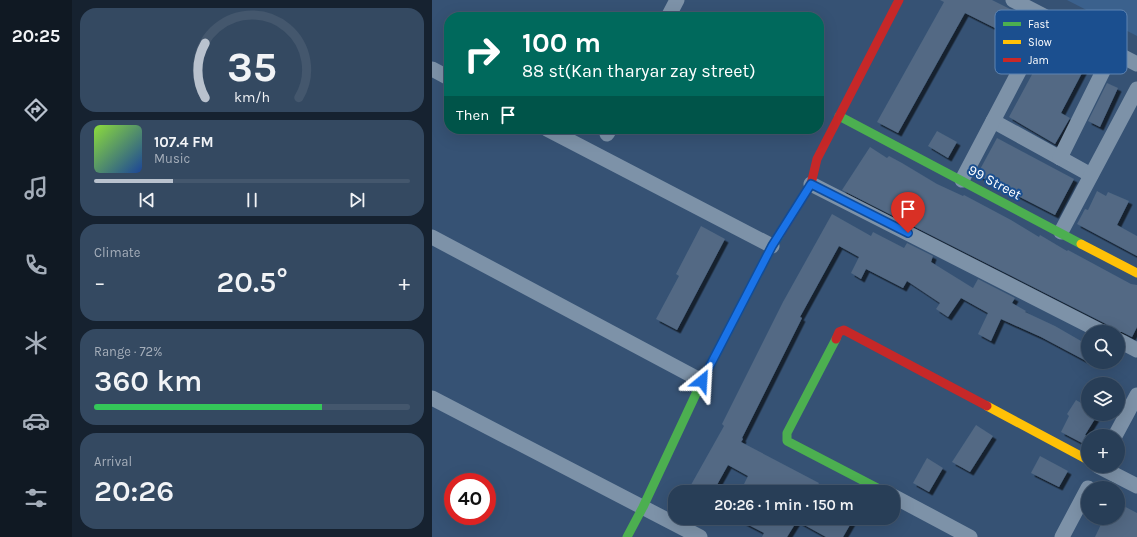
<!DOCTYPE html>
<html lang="en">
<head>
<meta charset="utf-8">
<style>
  :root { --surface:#283e57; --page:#344961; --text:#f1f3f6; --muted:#a5aeba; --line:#44576d; --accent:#b9c2ce }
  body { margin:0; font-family:Karla,sans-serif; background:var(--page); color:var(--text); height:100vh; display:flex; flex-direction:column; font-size:15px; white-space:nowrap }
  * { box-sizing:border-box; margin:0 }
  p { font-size:13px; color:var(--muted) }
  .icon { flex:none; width:22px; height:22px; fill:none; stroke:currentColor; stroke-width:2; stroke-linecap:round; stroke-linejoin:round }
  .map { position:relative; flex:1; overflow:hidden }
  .side { display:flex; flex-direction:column; gap:8px; padding:8px; background:#162230; width:360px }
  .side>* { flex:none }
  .top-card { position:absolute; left:12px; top:12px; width:380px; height:122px; border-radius:16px; box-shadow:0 4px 16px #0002,0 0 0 1px var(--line); background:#00695c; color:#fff; overflow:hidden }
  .buttons { position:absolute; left:649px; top:325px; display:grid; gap:8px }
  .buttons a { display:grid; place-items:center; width:44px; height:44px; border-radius:50%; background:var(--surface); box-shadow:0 4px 16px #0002,0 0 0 1px var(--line); font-size:20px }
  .speed { position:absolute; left:12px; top:473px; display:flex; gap:8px; font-size:20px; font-weight:700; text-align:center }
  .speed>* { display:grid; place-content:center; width:52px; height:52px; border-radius:50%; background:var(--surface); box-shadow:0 4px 16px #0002,0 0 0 1px var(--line); line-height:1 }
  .speed .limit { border:6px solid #d22; background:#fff; color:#111 }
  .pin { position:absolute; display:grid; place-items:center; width:34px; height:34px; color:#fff; margin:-41px -17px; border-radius:50% 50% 50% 0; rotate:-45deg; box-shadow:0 0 4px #0007 }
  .pin .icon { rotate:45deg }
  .me { position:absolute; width:44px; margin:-22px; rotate:27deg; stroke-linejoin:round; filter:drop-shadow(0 0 3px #0008) }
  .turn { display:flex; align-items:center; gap:14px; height:84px; padding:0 12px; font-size:18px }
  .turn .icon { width:52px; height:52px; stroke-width:2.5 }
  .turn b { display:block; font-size:28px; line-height:34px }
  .then { display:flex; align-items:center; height:38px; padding:0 12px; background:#0003; gap:8px; font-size:15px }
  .big { font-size:30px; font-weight:600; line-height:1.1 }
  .side .tile { flex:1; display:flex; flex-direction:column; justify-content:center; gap:6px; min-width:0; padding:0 14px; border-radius:16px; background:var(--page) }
  .side .dial { align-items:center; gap:0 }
  .dial svg { height:104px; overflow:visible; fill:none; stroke:var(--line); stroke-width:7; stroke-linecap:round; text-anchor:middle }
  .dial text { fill:var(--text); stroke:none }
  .song { display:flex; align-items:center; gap:12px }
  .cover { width:48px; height:48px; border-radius:6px; background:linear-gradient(135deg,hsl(90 70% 55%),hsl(220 70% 35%)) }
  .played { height:4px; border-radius:2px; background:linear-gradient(90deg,var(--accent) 25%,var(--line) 25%) }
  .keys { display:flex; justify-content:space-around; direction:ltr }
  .heat { display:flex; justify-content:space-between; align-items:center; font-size:22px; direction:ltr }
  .charge { height:6px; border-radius:3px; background:linear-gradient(90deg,#34c759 72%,var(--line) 0) }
  .trip { position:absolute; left:236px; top:485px; width:232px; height:40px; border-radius:16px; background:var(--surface); box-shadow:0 4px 16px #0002,0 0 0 1px var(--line); font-weight:600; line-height:40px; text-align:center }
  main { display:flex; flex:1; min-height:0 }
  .dock { display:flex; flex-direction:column; width:72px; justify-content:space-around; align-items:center; background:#101923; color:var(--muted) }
  .dock .icon { width:28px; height:28px }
  .dock .current { color:var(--accent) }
  .dock b { font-size:18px; color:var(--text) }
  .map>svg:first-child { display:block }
  .water { fill:#3b618d }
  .building { fill:#526984; filter:url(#shadow) }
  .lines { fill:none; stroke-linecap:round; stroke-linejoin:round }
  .street { stroke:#7d92a8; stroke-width:15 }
  .fast { stroke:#4caf50; stroke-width:9 }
  .slow { stroke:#ffc107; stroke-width:9 }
  .jam { stroke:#c62828; stroke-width:9 }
  .route-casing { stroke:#114b97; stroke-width:10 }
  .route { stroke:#1a73e8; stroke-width:7 }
  .labels { text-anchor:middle; stroke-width:4; stroke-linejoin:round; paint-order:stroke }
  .street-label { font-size:14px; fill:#fff; stroke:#1b4f8f }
  .key { fill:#1b4f8f; stroke:#5f84b1; stroke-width:1 }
  .key-label { font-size:11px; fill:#fff }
</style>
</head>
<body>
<main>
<nav class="dock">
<b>20:25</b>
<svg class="icon current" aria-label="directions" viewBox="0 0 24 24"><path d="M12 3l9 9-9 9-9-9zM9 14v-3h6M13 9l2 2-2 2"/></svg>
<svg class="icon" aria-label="music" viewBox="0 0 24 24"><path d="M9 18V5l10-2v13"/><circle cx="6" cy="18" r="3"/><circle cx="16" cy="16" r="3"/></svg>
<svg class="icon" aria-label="phone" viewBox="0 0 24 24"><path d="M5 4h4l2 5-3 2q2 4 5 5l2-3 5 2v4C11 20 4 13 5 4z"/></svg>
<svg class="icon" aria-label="climate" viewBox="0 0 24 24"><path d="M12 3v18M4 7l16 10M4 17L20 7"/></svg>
<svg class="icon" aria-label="car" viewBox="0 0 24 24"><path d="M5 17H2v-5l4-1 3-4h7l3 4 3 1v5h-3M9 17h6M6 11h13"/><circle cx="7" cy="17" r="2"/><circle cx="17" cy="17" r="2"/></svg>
<svg class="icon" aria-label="filters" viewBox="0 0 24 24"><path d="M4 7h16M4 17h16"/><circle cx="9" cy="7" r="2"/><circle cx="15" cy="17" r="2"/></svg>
</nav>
<section class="side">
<div class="tile dial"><svg viewBox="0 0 100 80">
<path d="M14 69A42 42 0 1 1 86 69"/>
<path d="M14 69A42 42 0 0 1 14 27" stroke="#b9c2ce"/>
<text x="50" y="56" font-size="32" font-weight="700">35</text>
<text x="50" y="72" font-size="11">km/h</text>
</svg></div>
<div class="tile">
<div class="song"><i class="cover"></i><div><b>107.4 FM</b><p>Music</p></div></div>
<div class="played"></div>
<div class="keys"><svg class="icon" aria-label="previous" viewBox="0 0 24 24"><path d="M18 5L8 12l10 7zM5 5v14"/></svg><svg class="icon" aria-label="pause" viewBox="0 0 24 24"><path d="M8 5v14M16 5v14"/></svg><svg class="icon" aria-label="next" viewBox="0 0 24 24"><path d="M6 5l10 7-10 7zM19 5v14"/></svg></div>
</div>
<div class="tile"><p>Climate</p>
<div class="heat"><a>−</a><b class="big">20.5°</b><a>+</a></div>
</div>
<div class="tile"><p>Range · 72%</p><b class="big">360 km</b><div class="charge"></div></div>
<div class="tile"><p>Arrival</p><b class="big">20:26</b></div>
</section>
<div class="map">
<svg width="705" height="537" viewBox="0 0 705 537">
  <defs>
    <filter id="shadow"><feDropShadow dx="3.5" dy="3.5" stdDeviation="0" flood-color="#0009"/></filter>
  </defs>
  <rect width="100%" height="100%" fill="#365274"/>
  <path class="water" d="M635,0h70v36z"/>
  <g class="building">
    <path d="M508,0h52l32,16 -11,21 -48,-24 -67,120 -21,-11 67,-120z"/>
    <path d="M623,32l38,20 -32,61 9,5 -15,26 -46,-27z"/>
    <path d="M675,83l11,5 -18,39 -12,-6z"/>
    <path d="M505,131l20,11 -9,16 -20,-12z"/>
    <path d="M565,138l77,41 -19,36 -78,-40z"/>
    <path d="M438,147l17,11 2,-2 13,7 35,21 26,12 1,-1 47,25 28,17 1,-2 27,16 1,-1 63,34 6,1v42l-5,10 -10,-5h-8l-3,-2 -5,-6 -264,-134z"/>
    <path d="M665,191l9,5 2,-4 21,9 -12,24 20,11v20l-60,-32 8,-15 3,1z"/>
    <path d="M400,214l39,22 2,-4 31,16 3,-5 26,13 -2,6 42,26 5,-9 37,19 -3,5 14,8 -1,1 30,14 33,19v17l-47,-25 -40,-18 -10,22 -13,-7 10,-21 -27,-15 -13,19 -12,-8 4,-6 -33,-22 -4,7 -37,-19 -5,10 -10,-6 8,-16 -20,-11 -39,71 2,1 -60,120 1,1 -2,3 78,41 -5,9h-34l-11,-6 -3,6h-26l8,-16 -20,-11 -15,27h-26l37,-66 -2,-2 61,-122z"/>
    <path d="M269,226l24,13 -48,91 -21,-11 23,-43 -3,-2z"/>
    <path d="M644,400l12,7v7h10l-13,21h1l-4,8 -21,-11 8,-16 -2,-2z"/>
    <path d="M544,425l17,11 -23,36 -18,-10z"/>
    <path d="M608,456l28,15 -9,16 -28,-14z"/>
    <path d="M495,458l16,10 -14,24 -16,-9z"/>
    <path d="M686,503l19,10v24h-42l9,-19h14z"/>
    <path d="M303,518h119l-11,19h-17l-29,-16 -10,16h-25l2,-4z"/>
  </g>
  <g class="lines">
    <g class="street">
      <path d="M581,0l124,64"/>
      <path d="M236,17l9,-17"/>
      <path d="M0,69l17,9"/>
      <path d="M561,121l98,54"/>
      <path d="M115,129l225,117"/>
      <path d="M175,134l3,-5"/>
      <path d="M628,158l53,-107"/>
      <path d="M530,180l85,-162"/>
      <path d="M379,184l291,148"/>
      <path d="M629,232l76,-143"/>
      <path d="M0,237l270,144"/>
      <path d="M686,340l19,10"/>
      <path d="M0,398l268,139"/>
      <path d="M683,436l22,-41"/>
      <path d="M666,466l39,20"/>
      <path d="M461,496l77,41"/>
      <path d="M630,537l26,-49"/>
    </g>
    <g class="fast">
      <path d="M407,116l242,128"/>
      <path d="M404,339l-49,94v8l98,51"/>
      <path d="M195,537l16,-30 59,-126 70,-135 8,-12"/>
    </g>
    <g class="slow">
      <path d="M649,244l56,29"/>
      <path d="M555,406l101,54"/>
    </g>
    <g class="jam">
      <path d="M348,234l31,-50 6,-25 82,-159"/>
      <path d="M404,339l3,-7 5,-2 143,76"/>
    </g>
  </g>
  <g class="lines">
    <defs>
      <path id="route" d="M270,381l70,-135 39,-62 97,49"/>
    </defs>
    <use href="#route" class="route-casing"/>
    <use href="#route" class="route"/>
  </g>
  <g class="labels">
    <g class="street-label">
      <text transform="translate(563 182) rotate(28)" y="5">99 Street</text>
    </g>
  </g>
  <rect x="563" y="10" width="132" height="64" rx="6" class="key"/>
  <rect x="571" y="22" width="18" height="4" fill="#4caf50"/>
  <rect x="571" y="40" width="18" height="4" fill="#ffc107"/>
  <rect x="571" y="58" width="18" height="4" fill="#c62828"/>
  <g class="key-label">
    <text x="596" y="28">Fast</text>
    <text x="596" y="46">Slow</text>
    <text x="596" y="64">Jam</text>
  </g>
</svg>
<div class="buttons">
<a><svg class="icon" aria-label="search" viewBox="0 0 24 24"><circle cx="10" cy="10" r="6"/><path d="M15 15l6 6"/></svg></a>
<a><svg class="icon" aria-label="layers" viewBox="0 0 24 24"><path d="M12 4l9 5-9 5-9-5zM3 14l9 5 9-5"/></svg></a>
<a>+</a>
<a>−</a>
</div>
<div class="speed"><div class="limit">40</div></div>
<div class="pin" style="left:476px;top:233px;background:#d93025"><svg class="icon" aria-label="arrive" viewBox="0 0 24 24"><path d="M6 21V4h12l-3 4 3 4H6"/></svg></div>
<svg class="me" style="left:270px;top:381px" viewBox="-20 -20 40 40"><path d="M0-17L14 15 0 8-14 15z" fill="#1a73e8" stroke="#fff" stroke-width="4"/></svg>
<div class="trip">20:26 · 1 min · 150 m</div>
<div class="top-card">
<div class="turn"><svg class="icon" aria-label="right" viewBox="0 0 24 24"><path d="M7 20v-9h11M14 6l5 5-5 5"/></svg><div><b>100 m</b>88 st(Kan tharyar zay street)</div></div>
<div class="then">Then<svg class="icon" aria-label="arrive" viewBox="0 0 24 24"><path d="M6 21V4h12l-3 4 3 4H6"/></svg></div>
</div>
</div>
</main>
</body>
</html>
